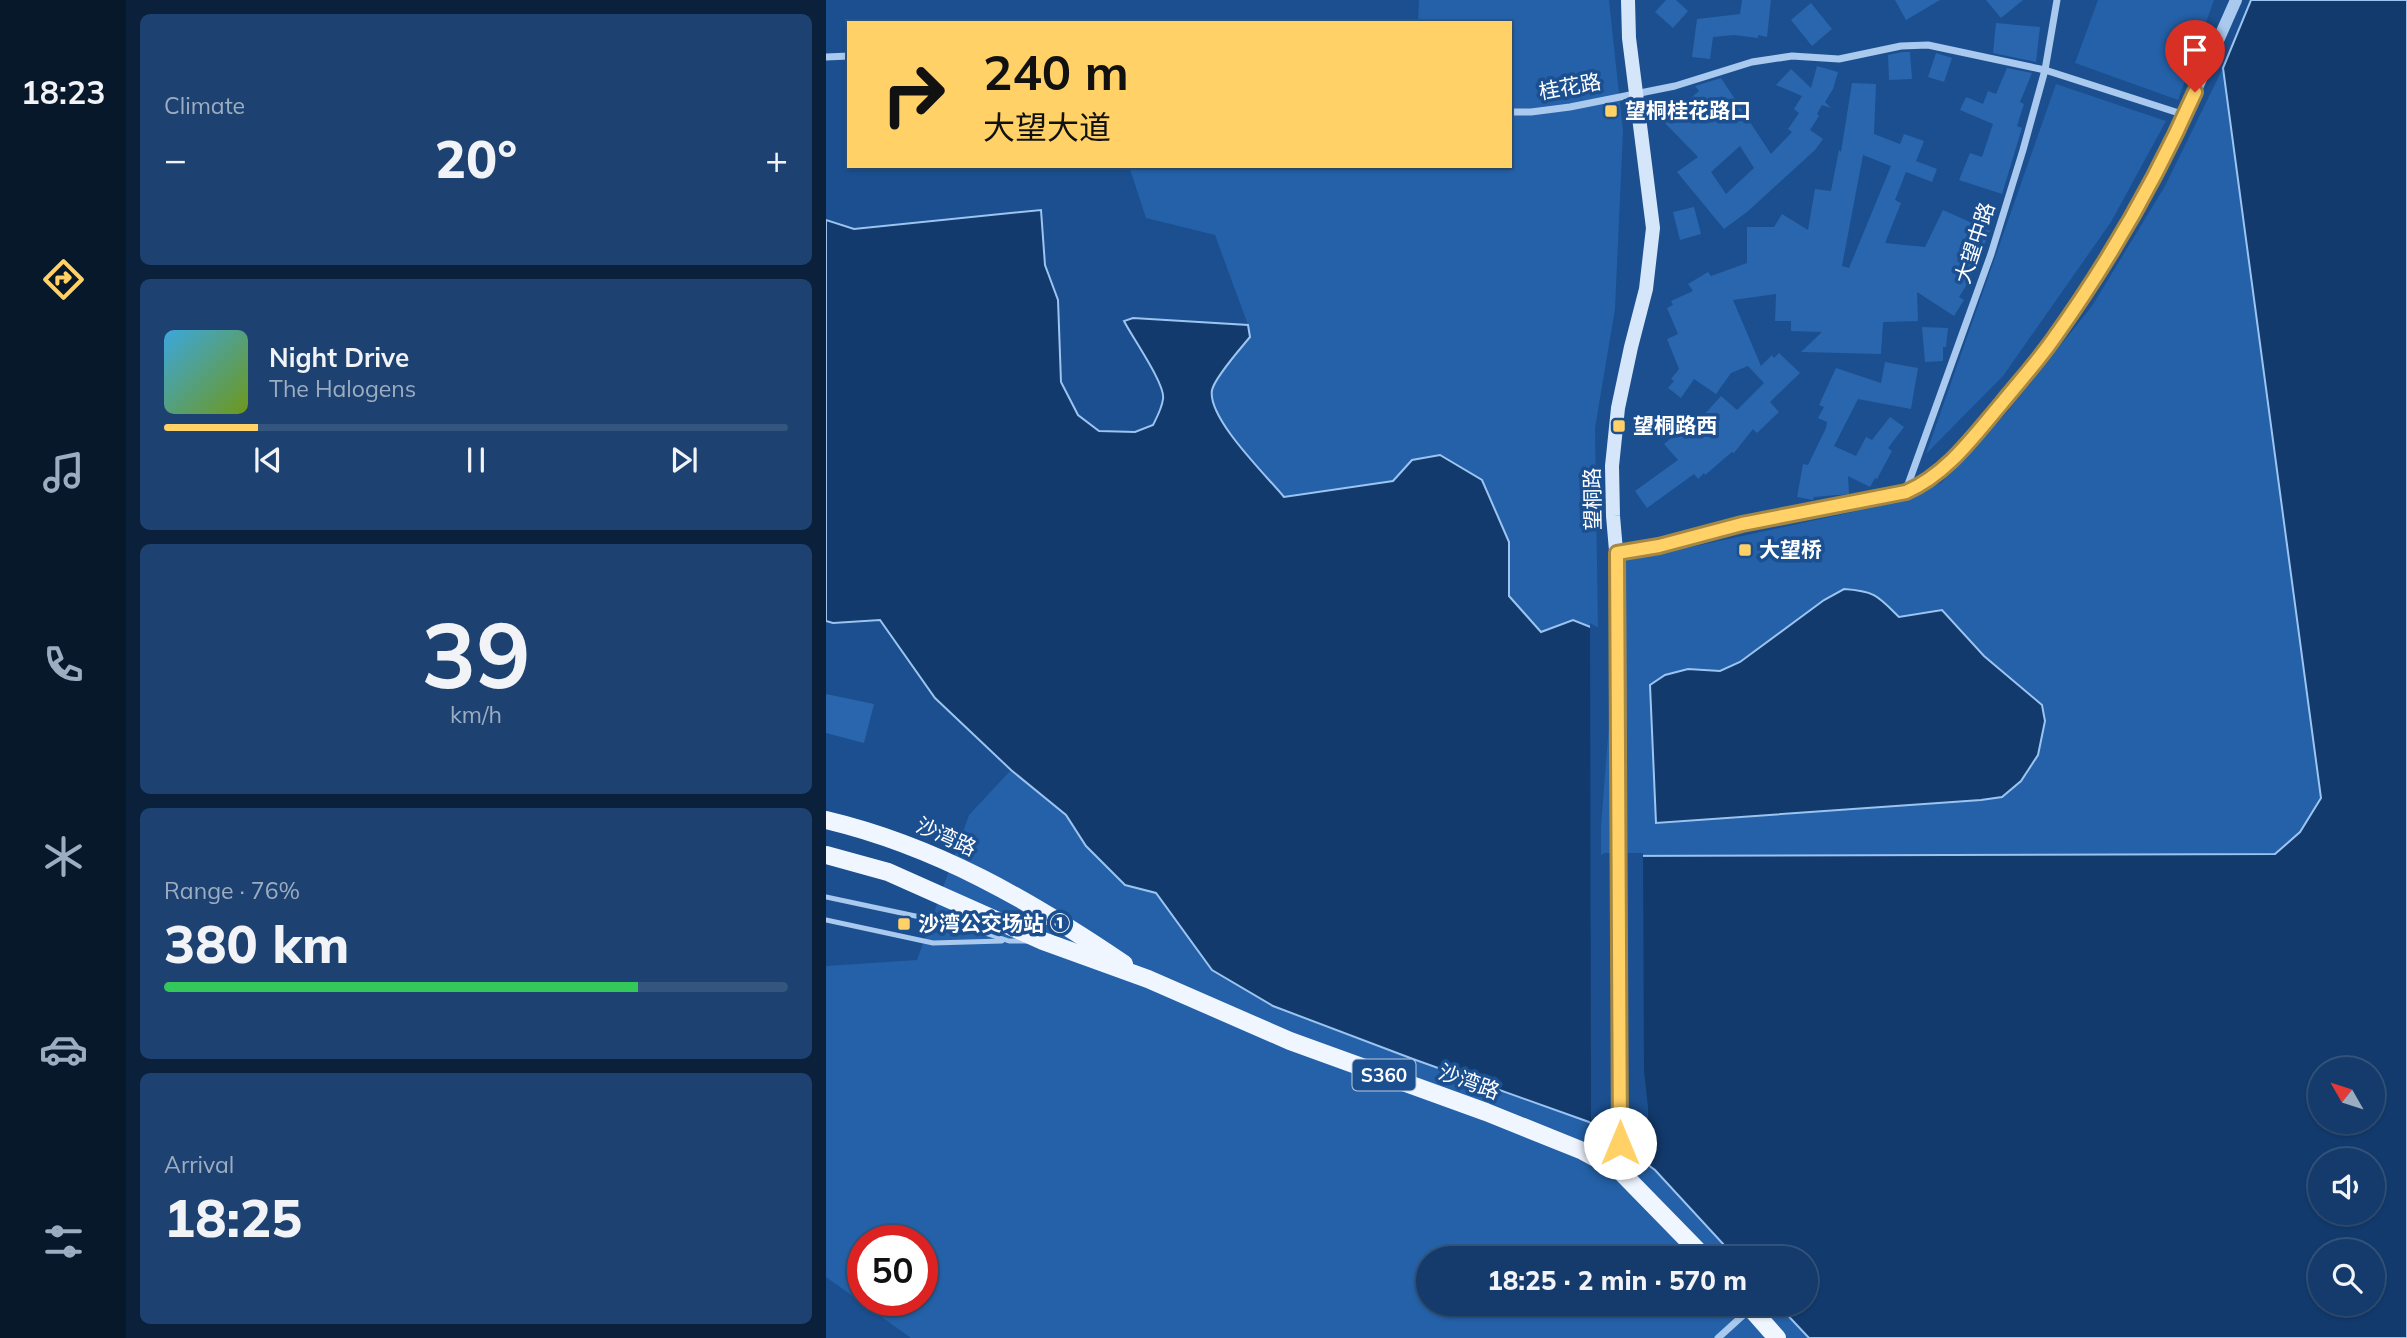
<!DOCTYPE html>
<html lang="en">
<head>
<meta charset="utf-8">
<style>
  :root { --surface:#143b6b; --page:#1d4271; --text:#f1f3f6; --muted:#9dadc1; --line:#33557e; --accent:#ffd166 }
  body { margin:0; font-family:Mulish,"Noto Sans SC",sans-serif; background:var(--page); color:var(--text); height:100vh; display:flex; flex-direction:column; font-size:26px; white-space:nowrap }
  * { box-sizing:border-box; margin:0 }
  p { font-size:23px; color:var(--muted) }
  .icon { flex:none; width:38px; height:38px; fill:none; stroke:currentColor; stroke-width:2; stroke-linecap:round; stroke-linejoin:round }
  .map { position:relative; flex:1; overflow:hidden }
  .details { display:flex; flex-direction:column; gap:14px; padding:14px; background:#0b203b; width:700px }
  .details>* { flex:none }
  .hud { position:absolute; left:21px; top:21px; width:665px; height:147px; border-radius:0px; box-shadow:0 2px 5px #0004,0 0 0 2px var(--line); background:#ffd166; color:#111; overflow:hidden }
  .needle { width:46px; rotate:309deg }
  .controls { position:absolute; left:1482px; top:1057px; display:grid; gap:14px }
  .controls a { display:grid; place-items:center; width:77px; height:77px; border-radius:50%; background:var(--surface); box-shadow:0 2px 5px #0004,0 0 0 2px var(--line); font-size:35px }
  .speed { position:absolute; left:21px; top:1225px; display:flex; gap:14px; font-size:35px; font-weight:700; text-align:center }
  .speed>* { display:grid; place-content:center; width:91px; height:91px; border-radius:50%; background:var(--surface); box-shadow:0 2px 5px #0004,0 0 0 2px var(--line); line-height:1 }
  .speed .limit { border:10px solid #d22; background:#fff; color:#111 }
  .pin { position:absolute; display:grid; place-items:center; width:60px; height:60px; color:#fff; margin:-72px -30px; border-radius:50% 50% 50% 0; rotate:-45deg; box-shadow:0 0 7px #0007 }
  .pin .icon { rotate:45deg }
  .me { position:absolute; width:77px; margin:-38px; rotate:0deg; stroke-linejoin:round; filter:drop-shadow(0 0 5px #0008) }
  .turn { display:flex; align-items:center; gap:24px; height:147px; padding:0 21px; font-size:32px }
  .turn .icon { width:91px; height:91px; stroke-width:2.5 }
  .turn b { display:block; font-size:49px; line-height:60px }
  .big { font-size:52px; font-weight:800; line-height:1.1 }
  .details .tile { flex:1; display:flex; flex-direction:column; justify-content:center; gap:10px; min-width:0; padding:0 24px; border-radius:10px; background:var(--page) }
  .details .dial { align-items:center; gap:0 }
  .dial b { font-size:91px; line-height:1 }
  .song { display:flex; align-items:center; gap:21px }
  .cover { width:84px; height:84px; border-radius:10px; background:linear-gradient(135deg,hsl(200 70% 55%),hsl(80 70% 35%)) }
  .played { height:7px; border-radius:4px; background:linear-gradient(90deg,var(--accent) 15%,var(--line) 15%) }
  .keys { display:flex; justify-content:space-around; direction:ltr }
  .heat { display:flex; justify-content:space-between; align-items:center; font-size:38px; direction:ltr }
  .charge { height:10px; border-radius:5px; background:linear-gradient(90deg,#34c759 76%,var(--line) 0) }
  .trip { position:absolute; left:590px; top:1246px; width:402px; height:70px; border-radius:35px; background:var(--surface); box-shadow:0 2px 5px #0004,0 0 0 2px var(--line); font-weight:800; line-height:70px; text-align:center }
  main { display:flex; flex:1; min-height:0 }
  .tab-bar { display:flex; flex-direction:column; width:126px; justify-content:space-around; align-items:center; background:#08182b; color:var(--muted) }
  .tab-bar .icon { width:49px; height:49px }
  .tab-bar .current { color:var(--accent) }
  .tab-bar b { font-size:32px; color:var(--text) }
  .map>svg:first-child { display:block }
  .green { fill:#2461a8; fill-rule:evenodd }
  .water { fill:#123a6d; stroke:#9cc4f0; stroke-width:2; fill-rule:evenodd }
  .pier { fill:#1b4f8f }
  .building { fill:#2a66ad; fill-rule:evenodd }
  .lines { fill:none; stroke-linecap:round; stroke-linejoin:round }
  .service { stroke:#a9c9ee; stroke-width:5 }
  .minor { stroke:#a9c9ee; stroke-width:7 }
  .tertiary { stroke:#a9c9ee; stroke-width:12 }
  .secondary { stroke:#d6e6fa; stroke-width:14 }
  .primary { stroke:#f0f6ff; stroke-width:18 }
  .route-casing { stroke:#a68842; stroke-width:18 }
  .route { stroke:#ffd166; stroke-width:12 }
  .poi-dot { fill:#ffd166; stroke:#1b4f8f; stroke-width:2.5 }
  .labels { text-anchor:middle; stroke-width:7; stroke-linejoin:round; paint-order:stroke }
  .shield { fill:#1b4f8f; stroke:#bbcadd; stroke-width:2 }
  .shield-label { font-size:19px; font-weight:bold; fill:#fff }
  .street-label { font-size:21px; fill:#fff; stroke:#1b4f8f }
  .poi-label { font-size:21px; font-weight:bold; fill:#fff; stroke:#1b4f8f; text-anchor:start }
</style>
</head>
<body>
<main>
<nav class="tab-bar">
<b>18:23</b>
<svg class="icon current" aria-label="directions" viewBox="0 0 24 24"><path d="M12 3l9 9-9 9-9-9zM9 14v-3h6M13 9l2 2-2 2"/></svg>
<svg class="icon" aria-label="music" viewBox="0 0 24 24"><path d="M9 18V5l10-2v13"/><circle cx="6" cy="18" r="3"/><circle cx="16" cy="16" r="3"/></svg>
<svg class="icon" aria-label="phone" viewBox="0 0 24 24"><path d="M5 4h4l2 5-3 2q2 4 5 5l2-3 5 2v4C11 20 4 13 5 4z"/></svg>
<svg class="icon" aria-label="climate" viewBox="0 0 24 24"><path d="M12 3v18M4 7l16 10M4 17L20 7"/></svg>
<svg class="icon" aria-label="car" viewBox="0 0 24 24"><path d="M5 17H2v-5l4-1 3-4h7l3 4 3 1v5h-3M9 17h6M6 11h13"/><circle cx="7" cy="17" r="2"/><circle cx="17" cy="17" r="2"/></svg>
<svg class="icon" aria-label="filters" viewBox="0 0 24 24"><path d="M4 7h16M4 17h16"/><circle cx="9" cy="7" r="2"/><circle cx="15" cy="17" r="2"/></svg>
</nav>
<section class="details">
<div class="tile"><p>Climate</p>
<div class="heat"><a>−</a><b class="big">20°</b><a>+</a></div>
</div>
<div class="tile">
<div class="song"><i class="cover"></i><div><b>Night Drive</b><p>The Halogens</p></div></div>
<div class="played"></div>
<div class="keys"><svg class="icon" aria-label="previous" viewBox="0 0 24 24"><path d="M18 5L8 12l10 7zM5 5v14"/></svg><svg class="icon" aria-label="pause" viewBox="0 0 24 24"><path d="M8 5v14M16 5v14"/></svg><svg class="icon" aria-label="next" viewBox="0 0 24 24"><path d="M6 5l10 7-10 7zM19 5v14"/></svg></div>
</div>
<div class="tile dial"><b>39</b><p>km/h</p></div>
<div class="tile"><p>Range · 76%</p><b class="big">380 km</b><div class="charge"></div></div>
<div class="tile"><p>Arrival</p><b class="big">18:25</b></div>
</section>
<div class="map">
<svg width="1581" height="1338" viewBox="0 0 1581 1338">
  <rect width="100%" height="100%" fill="#1b4f8f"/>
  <g class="green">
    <path d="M593,0h190l14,131 -8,178 -20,119 3,202 -25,-10 -32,13 -32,-37v-54l-97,-82 -19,21 -109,16c-18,-21 -77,-79 -72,-107 3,-12 29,-42 38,-53l-2,-12 -33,-90 -69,-17 -17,-52h381v-143h-92z"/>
    <path d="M1272,0h116l-36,100 -103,-37z"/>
    <path d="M1397,68l98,730 -21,35 -25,21 -677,9 24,-301 249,-54 70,-25 67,-72 84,-105 73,-120z"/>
    <path d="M1230,84l110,37 -55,101 -108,154 -77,78z"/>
    <path d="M185,770l56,45 19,31 39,39 30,8 57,77 61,36 140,53 176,63 66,48 81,88h-308v46h349l32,34h-898l-85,-61v-311l91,-6 52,-145zM37,1241h59v59h-59z"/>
  </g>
  <g class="water">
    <path d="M1425,0h156v1338h-598l-32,-34h29v-46h-70l-81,-88 -66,-48 -176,-63 -140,-53 -61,-36 -56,-77 -31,-8 -39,-39 -20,-31 -55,-45 -76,-72 -55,-78 -47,3 -7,-2v-401l28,9 187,-19 4,55 13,35 3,82 17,33 21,16 36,1 18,-7c4,-8 9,-17 10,-26 3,-14 -31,-62 -39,-78l9,-3 115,7 2,12c-9,11 -35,40 -38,53 -5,28 54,85 72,107l109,-16 19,-21 28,-5 42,25 27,62v54l32,36 32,-12 25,10v233l7,-7 670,-2 25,-22 21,-34 -98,-730zM1494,1069h53v53h-53zM1494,1160h53v53h-53zM1494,1251h53v53h-53z"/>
    <path d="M1018,589c31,2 34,7 55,28l43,-7 42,46 58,49 3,16 -7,34 -17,26 -19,16 -21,3 -325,23 -6,-138 15,-10 23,-6 32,2 20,-9 84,-62z"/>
  </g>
  <path class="pier" d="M764,623l12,7 -1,225 4,-2h38l1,218 4,36 1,58 -41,-31v6l-11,-8v-7l-6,-4z"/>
  <g class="building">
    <path d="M840,0h10l12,11 -15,17 -18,-16z"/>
    <path d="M916,0h29l-4,37 -9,-2v3l-24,-3 -21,2 -3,22 -18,-2 5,-38 43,-5z"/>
    <path d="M1069,0h45l-34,20z"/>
    <path d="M1160,0h37l-22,18z"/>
    <path d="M985,3l21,26 -20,17 -21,-26z"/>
    <path d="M1170,23l44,4 -4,35 -43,-9z"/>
    <path d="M1076,52h8l2,27 -23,1 -1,-25z"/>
    <path d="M1110,53l16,5 -8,24 -16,-5z"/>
    <path d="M991,66l21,6 -5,17 -8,13 6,6 -9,-3 -5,9 2,2 -9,14 13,9 -8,11 -68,62 -23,17 -47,-57 21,-15 -35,-36 18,-15 3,7 1,-10 14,-12 -4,-5 26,-8 50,76 21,-22 -4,-3 11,-16 -5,-4 8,-13 -26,-11 15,-16 20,19zM914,146l14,22 -28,26 -15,-22z"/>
    <path d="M1181,68l25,5 -12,29 4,2 -7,22 5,2 -20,66 -43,-14 11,-27 12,4 11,-33 -33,-14 6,-13 17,7 5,-13 8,3z"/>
    <path d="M1026,83l24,1 -2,50 26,10 4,-10 20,7 -8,20 21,8 -5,13 -26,-10 -11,28 6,3 -16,40 40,4 18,-37 47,21 -19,45 1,1 -13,20 5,3 -10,16 -37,-24 1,29 -35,1 -2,32 -80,-2 21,-20 -31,-1v-10h-16l1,-27 -43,6 28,66 11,-11 2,3 5,-5 21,20 -30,29 9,10 -22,21 -4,-4 -19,24 -2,-1 -27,23 -1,-2 -6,6 -4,-5 -47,34 -12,-17 43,-31 -14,-16 26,-22 3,5 28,-31 16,14 27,-27 -16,-17 -17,7 -15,21 -22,-15 -13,19 -13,-10 6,-7 -3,-2 8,-10 -12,-30 11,-5 -11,-26 6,-3 -2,-4 22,-10 -5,-7 20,-12 3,4 36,-13v-36h27l8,-13 26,16 7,-41 16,2 8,-41 2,2zM1037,155l28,11 -42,102 -7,-2z"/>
    <path d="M868,207l7,27 -21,6 -7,-28z"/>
    <path d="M1096,327l26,1 -2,19h-3v14l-18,1z"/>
    <path d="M1059,362l33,6 -7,41 -53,-10 -24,47 22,10 10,-19 6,3 18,-23 14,10 -16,21 4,3 -15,28 -2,-1 -5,9 -22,-11 1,18 -35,3 -1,3 -16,-3 6,-33 5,1 18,-37 1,-6 -9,-4 6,-11 -5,-2 17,-37 45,15z"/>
    <path d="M0,694l48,10 -10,39 -38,-10z"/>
  </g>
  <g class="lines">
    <g class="service">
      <path d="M0,897l141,30 42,14h18"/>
      <path d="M0,920l107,23 69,-2"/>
    </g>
    <g class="minor">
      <path d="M0,57l23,-1"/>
      <path d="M684,112h21l39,-5 105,-21 77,-24 40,-6 47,3 62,-13 27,-1 117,25 140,45"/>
      <path d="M1080,490l85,-236 32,-104 22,-80 12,-70"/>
      <path d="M892,1338l32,-29"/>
    </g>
    <path class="tertiary" d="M791,553l42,-7 83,-22 164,-32c41,-18 67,-55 96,-89 47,-58 91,-118 129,-182 40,-71 72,-147 105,-221"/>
    <path class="secondary" d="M794,1171l-1,-586 -6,-69 -1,-50 6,-58 13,-61 15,-58 7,-61 -24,-190 -1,-38"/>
    <g class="primary">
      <path d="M0,820c110,26 205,81 298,144"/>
      <path d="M0,855l62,17 155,69 105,38 142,62 196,71 97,39 37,20 85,87"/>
      <path d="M921,1304l30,34"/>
    </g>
  </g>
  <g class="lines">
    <defs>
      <path id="route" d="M794,1143l-3,-590 42,-7 83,-22 164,-32c41,-18 67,-55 96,-89 17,-21 35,-41 50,-62 56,-78 104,-161 143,-249"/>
    </defs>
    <use href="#route" class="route-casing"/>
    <use href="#route" class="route"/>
  </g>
  <g class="poi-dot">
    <rect x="778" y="104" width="14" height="14" rx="3.5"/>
    <rect x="786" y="419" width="14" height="14" rx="3.5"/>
    <rect x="912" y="543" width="14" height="14" rx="3.5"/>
    <rect x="71" y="917" width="14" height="14" rx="3.5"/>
  </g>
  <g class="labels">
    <rect class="shield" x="526.5" y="1059.5" width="63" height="31" rx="5"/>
    <g class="shield-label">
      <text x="558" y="1082">S360</text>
    </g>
    <g class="street-label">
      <text transform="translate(744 87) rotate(-10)" y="7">桂花路</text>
      <text transform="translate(1149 243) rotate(-72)" y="7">大望中路</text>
      <text transform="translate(767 499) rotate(-91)" y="7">望桐路</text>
      <text transform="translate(120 837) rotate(24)" y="7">沙湾路</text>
      <text transform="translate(643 1082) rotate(20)" y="7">沙湾路</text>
    </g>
    <g class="poi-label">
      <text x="799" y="118">望桐桂花路口</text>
      <text x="807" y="433">望桐路西</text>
      <text x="933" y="557">大望桥</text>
      <text x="92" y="931">沙湾公交场站 ①</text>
    </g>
  </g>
</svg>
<div class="controls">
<a><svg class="needle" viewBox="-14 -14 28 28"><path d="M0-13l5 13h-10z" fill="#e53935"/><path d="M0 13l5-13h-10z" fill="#9dadc1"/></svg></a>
<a><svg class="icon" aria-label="sound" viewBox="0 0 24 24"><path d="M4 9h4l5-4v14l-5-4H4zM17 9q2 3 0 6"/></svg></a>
<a><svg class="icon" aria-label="search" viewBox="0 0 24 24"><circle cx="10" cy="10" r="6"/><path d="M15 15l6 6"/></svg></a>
</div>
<div class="speed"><div class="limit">50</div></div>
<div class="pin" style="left:1369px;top:92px;background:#d93025"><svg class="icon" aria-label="arrive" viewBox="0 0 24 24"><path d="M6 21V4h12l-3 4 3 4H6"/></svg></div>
<svg class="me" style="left:794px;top:1143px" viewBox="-20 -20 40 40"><circle r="19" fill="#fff"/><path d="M0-13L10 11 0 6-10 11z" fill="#ffd166"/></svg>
<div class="trip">18:25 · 2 min · 570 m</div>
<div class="hud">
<div class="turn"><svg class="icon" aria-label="right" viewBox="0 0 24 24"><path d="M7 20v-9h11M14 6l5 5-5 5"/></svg><div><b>240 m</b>大望大道</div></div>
</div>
</div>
</main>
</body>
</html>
